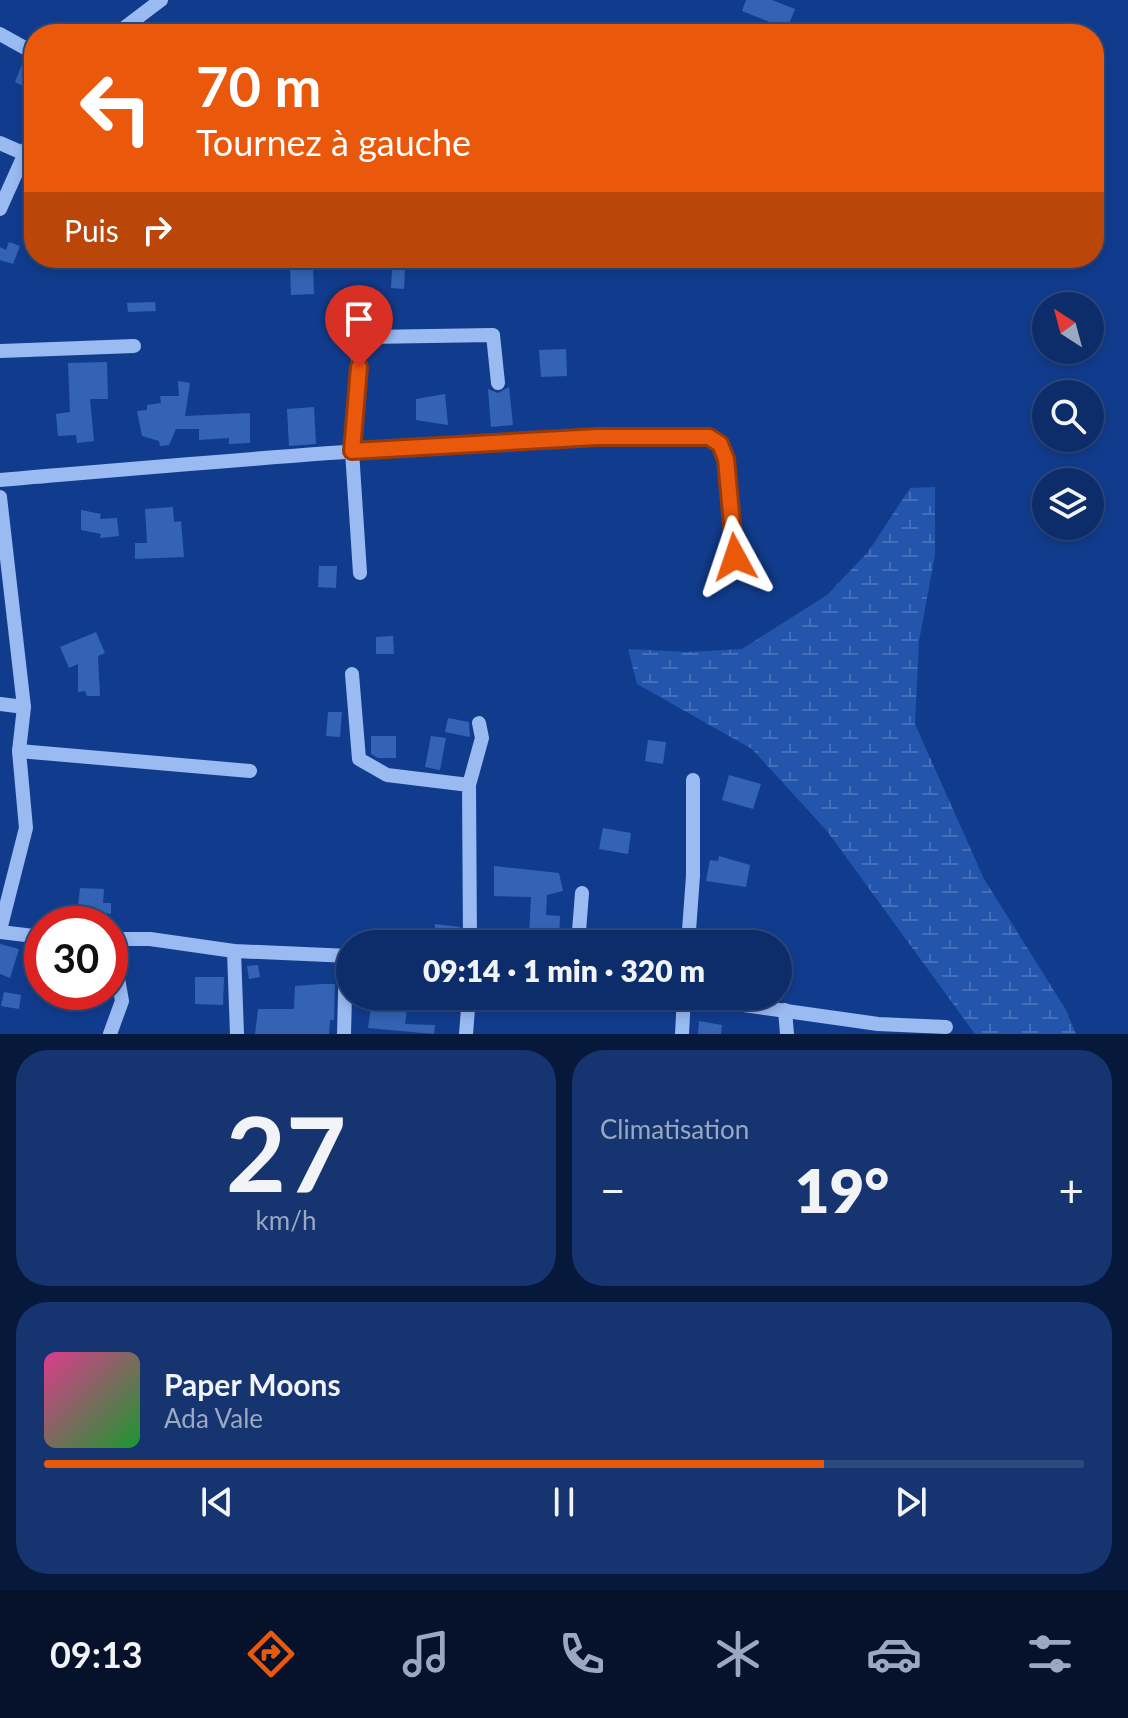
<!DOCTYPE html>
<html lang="fr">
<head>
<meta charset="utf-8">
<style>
  :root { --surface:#0d2d6a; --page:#163570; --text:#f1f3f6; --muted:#9aa8c1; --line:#2d497e; --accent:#ea580c }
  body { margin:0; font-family:Lato,sans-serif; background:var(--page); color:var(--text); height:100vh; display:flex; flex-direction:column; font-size:30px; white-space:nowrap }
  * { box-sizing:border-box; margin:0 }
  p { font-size:26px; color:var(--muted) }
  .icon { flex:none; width:44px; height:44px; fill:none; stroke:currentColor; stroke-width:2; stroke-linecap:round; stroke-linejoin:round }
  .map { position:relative; height:1034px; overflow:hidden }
  .details { display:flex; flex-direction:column; gap:16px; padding:16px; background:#07193a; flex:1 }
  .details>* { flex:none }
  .hud { position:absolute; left:24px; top:24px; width:1080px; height:244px; border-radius:32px; box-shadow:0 4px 12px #0003,0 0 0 2px var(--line); background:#ea580c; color:#fff; overflow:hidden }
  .needle { width:52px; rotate:324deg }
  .buttons { position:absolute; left:1032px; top:292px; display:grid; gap:16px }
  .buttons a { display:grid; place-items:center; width:72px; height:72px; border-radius:50%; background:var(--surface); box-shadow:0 4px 12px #0003,0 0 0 2px var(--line); font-size:40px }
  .speed { position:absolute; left:24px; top:906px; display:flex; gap:16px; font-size:40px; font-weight:700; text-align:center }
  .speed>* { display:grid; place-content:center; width:104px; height:104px; border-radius:50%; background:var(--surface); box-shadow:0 4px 12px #0003,0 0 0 2px var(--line); line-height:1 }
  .speed .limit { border:12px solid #d22; background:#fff; color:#111 }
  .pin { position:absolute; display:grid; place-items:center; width:68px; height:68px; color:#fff; margin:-82px -34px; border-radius:50% 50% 50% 0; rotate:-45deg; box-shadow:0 0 8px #0007 }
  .pin .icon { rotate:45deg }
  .me { position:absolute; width:88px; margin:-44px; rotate:355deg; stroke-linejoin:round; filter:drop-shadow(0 0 6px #0008) }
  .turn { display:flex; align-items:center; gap:28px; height:168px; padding:0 40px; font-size:36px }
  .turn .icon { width:104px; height:104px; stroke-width:2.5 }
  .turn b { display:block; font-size:56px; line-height:68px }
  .then { display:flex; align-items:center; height:76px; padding:0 40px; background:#0003; gap:16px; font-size:30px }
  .big { font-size:60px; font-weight:800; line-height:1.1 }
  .details .card { flex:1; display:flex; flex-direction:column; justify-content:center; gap:12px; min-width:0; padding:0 28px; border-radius:32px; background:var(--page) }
  .details .dial { align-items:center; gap:0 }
  .dial b { font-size:104px; line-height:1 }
  .song { display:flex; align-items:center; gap:24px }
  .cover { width:96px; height:96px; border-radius:12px; background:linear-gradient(135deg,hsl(330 70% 55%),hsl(130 70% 35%)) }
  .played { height:8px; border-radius:4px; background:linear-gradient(90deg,var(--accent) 75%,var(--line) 75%) }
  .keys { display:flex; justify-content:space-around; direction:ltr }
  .heat { display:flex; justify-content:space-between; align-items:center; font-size:44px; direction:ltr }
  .details .tiles { flex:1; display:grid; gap:16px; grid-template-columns:1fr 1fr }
  .card:last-child { grid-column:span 2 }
  .trip { position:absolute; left:336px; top:930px; width:456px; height:80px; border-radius:40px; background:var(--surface); box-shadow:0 4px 12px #0003,0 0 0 2px var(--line); font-weight:800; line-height:80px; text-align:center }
  .menu { display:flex; height:128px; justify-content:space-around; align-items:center; background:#05122a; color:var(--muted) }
  .menu .icon { width:56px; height:56px }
  .menu .current { color:var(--accent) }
  .menu b { font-size:36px; color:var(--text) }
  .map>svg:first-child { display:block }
  .wetland { fill:url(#wetland-marsh) }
  .building { fill:#3463b6 }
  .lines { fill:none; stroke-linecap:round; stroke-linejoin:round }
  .minor { stroke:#9abaf2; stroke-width:14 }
  .route-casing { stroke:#983908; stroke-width:20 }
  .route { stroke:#ea580c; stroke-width:14 }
</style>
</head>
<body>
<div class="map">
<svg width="1128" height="1034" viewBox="0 0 1128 1034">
  <defs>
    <pattern id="wetland-marsh" width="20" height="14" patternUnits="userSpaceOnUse" patternTransform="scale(2)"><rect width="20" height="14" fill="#2355ad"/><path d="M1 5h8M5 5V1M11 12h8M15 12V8" fill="none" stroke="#446eb9"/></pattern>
  </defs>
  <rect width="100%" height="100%" fill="#113c8e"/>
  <path class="wetland" d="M935,487v68l-16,86 -4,83 69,155 82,131 10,24h-101l-148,-203 -75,-82 -115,-65 -9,-35 59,3 55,-3 85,-54 41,-43 42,-64z"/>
  <g class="building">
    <path d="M746,0h26l23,9 -8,20 -45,-18z"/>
    <path d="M23,62l9,4 -9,20 -8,-4z"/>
    <path d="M9,242l11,4 -7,18 -13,-4v-13l6,3z"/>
    <path d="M313,266l1,28 -23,1 -1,-28z"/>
    <path d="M392,269l13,1 -1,19 -13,-1z"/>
    <path d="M155,302l1,9 -28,1 -1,-9z"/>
    <path d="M566,349l1,27 -26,1 -2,-27z"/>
    <path d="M107,362l1,37h-18l4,42 -17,2 -1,-8 -18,1 -2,-22 14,-2 -2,-49z"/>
    <path d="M178,381l12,2 -5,33 65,-3v30l-21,1v-6l-30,2v-11h-23l-7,16 -9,1 -1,-5 -17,-5 -5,-25 10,-1v-5l14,-2 -1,-7h19z"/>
    <path d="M509,387l4,38 -22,2 -3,-38 10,4z"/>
    <path d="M445,394l3,31 -32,-5v-21z"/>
    <path d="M314,407l2,37 -27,2 -2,-37z"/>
    <path d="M173,507l1,15 7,-1 3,36 -49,2v-16h12l-2,-34z"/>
    <path d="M81,510l20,4 -1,5 17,-1 2,18 -19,2 1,-4 -20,-4z"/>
    <path d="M319,566h18l-1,22 -18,-1z"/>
    <path d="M96,632l9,21 -7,3 2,40h-13l-2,-5 -7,1v-28l-9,4 -9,-21z"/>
    <path d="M393,636l1,18h-18v-17z"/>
    <path d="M328,712h14l-2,25 -14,-1z"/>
    <path d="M448,718l21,4 1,15 -25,-5z"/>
    <path d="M371,736h25v22h-18l-7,-4z"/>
    <path d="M431,736l15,2 -6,32 -15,-3z"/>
    <path d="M648,740l18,2 -3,22 -18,-3z"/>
    <path d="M729,775l32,9 -8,25 -31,-9z"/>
    <path d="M603,828l28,5 -3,21 -29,-5z"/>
    <path d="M719,856l31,9 -4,22 -40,-6 4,-21 8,1z"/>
    <path d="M494,866l65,7 4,18 -16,4 -1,20 14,1 -1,23 -30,-2 2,-40 -37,-1z"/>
    <path d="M80,888l24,1 -1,14h8v11l-8,-1 -1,11h-26z"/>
    <path d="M435,924l25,3v17h-27z"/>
    <path d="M600,934l38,3v7h-39z"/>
    <path d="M0,944l19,5 -9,29 -10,-4z"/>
    <path d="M258,965l2,12 -11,2 -2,-13z"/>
    <path d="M195,977h29l-1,28 -28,-1z"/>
    <path d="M322,984h13l-1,36h-4l-1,14h-74l3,-25h36l1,-23z"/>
    <path d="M4,992l17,3 -2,14 -18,-3z"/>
    <path d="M371,1006l36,4 -2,14 30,1 -1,9 -66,-6z"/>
    <path d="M699,1021l23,4 -1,9h-23z"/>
  </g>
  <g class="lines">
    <g class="minor">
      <path d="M0,34l34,19"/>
      <path d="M116,34l45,-34"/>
      <path d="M0,143l25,11"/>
      <path d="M0,209l34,-76"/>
      <path d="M0,351l134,-5"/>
      <path d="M0,480c236,-20 472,-42 709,-43l11,7 6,15 9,98"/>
      <path d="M0,497l24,210 -5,44 7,77 -26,102"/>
      <path d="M360,573l-8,-122 7,-84 -2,-21 11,-9 125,-2 5,48"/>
      <path d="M352,674l7,85 28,16 82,10 1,159"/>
      <path d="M0,704l24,3"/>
      <path d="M19,751l231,20"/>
      <path d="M469,785l13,-47 -3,-15"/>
      <path d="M0,932l42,5"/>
      <path d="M110,939h40l84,12 116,5"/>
      <path d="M578,944l4,-51"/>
      <path d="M688,944l5,-68v-96"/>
      <path d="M234,951l3,83"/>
      <path d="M680,996l198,28 68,3"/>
      <path d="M785,1010l2,24"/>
      <path d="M110,1034l12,-33 -11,-62"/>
      <path d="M344,1034l2,-79"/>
      <path d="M466,1034l3,-38"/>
      <path d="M682,1034l2,-38"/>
    </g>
  </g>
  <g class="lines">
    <defs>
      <path id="route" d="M359,367l-7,84 245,-14h112l11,7 6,15 9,98"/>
    </defs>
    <use href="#route" class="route-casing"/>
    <use href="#route" class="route"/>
  </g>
</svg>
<div class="buttons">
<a><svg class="needle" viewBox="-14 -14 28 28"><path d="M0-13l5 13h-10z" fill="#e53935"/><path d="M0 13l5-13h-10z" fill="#9aa8c1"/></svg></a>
<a><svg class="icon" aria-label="search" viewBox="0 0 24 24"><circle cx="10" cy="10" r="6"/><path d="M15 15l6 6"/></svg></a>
<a><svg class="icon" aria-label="layers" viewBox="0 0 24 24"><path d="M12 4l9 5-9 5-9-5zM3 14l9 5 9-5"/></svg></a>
</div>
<div class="speed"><div class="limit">30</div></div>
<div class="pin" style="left:359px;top:367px;background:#d93025"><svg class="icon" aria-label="arrive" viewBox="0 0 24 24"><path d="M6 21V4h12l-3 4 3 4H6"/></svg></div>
<svg class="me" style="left:735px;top:557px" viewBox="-20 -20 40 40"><path d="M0-17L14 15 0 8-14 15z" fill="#ea580c" stroke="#fff" stroke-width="4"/></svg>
<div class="trip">09:14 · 1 min · 320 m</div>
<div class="hud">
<div class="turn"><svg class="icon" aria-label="left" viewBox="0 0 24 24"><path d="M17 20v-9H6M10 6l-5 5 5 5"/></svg><div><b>70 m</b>Tournez à gauche</div></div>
<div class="then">Puis<svg class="icon" aria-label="right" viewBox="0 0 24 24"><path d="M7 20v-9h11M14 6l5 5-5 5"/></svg></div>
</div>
</div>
<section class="details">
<div class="tiles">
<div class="card dial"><b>27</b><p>km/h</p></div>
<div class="card"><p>Climatisation</p>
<div class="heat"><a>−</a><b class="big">19°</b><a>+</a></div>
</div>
<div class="card">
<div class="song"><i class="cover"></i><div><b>Paper Moons</b><p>Ada Vale</p></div></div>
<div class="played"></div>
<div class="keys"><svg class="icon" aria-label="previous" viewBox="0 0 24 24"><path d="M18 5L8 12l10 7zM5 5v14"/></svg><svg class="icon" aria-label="pause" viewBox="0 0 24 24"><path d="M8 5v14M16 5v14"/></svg><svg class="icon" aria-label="next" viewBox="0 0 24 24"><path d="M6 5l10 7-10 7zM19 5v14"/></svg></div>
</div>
</div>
</section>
<nav class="menu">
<b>09:13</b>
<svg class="icon current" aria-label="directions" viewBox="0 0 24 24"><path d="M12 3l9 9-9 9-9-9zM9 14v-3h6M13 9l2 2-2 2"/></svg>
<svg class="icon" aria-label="music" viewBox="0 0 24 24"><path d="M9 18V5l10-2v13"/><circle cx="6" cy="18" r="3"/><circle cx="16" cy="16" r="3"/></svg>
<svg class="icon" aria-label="phone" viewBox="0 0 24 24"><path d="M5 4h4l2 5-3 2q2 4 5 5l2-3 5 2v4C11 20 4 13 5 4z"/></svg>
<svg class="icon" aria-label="climate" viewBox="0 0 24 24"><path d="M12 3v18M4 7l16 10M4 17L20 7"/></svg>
<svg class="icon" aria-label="car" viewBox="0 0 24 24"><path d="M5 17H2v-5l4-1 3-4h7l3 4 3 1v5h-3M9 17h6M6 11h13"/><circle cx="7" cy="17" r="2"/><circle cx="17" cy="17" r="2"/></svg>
<svg class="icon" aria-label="filters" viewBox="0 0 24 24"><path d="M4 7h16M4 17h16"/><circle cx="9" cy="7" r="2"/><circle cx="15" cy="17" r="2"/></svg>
</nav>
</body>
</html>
